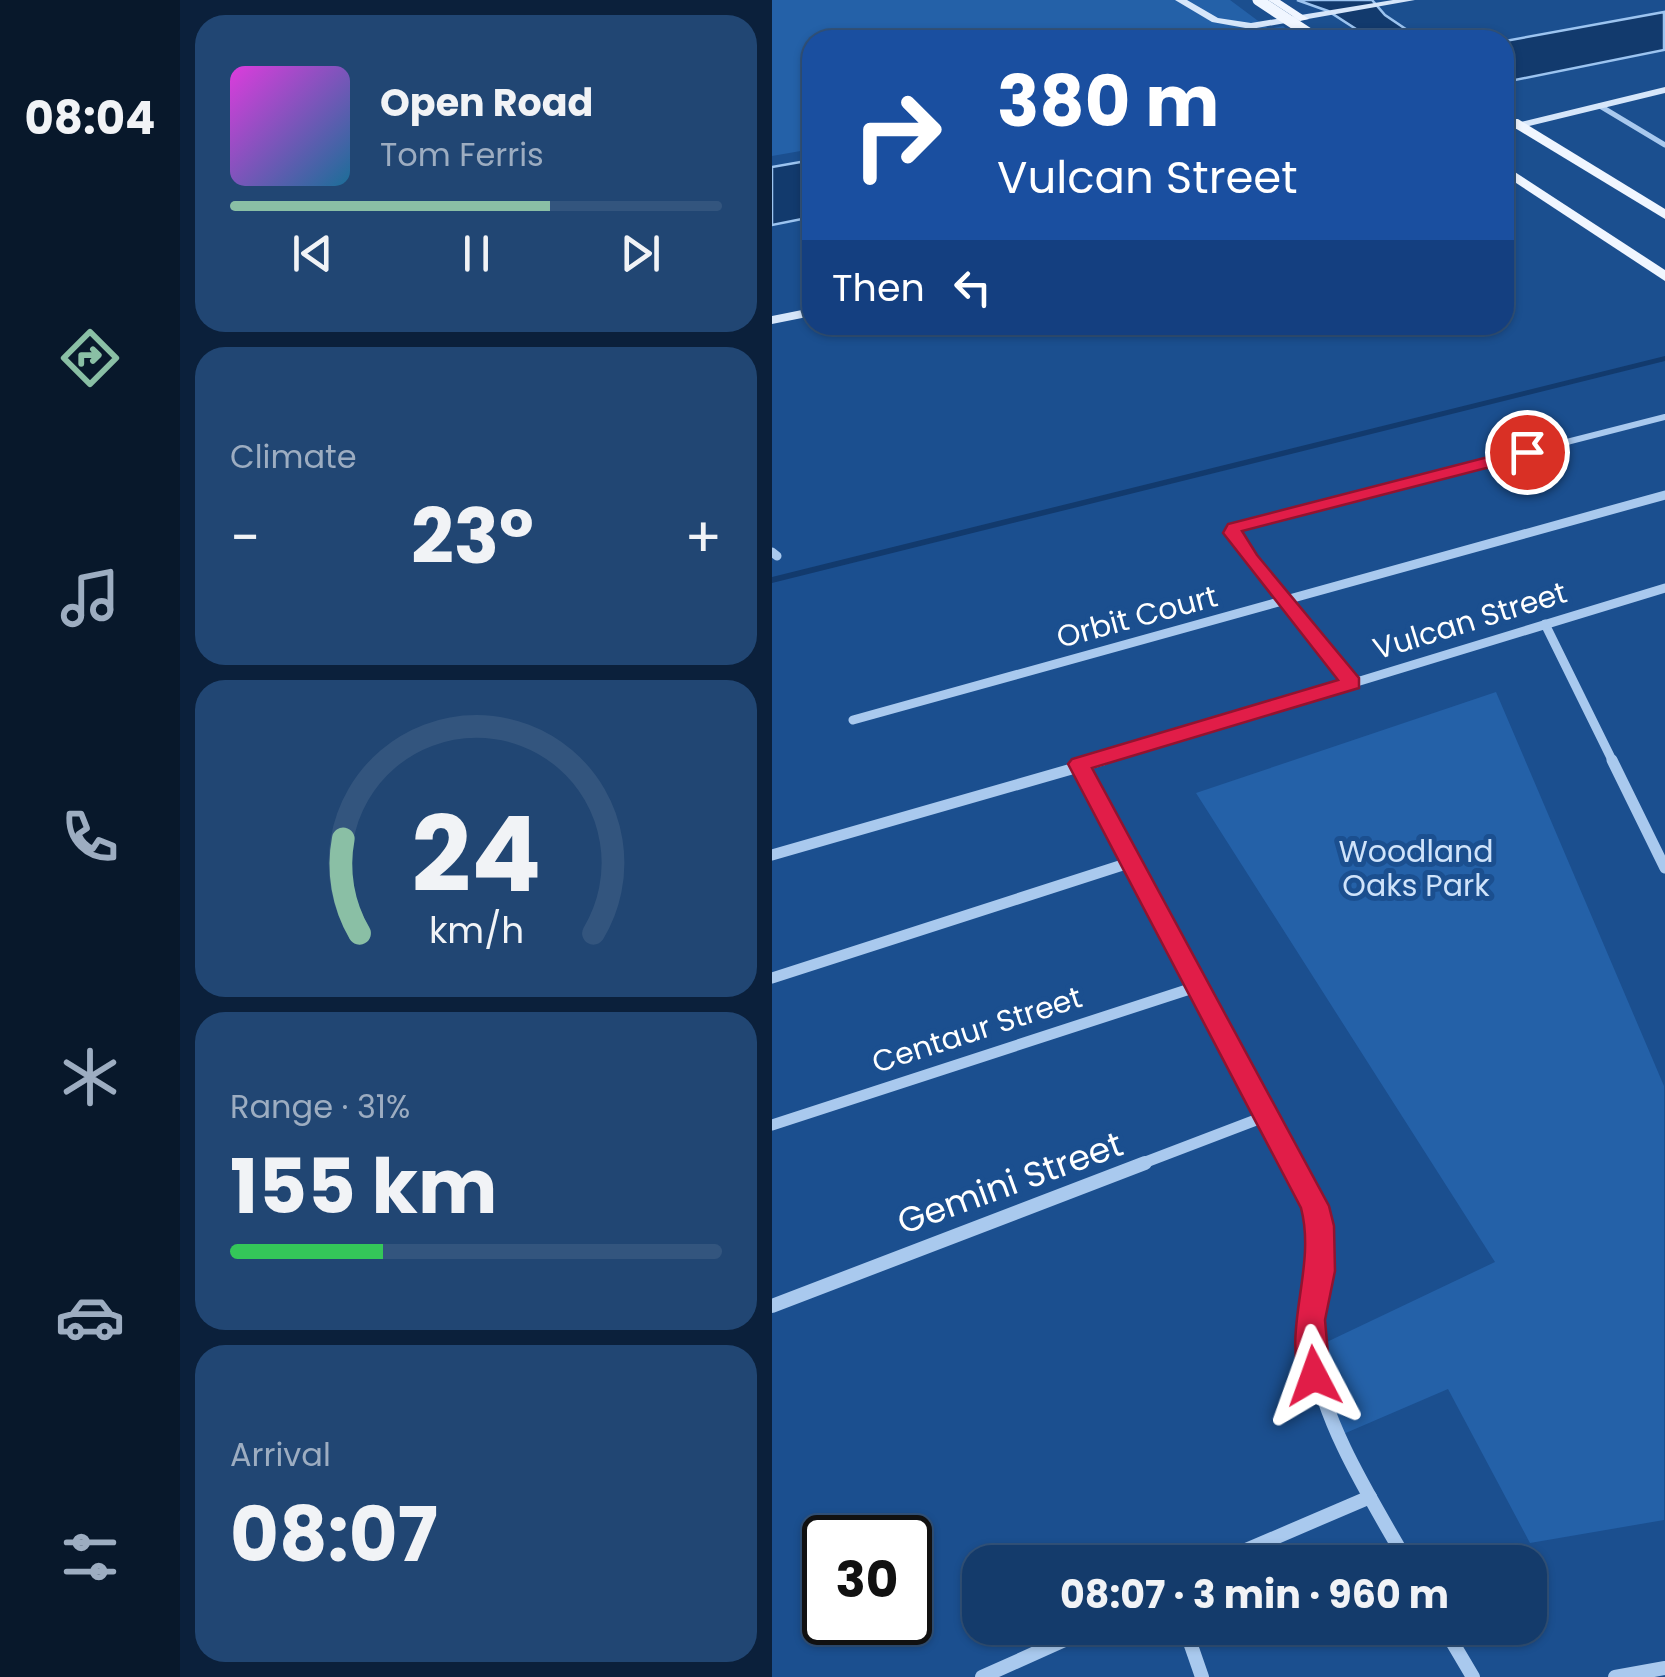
<!DOCTYPE html>
<html lang="en">
<head>
<meta charset="utf-8">
<style>
  :root { --surface:#143b6b; --page:#214673; --text:#f1f3f6; --muted:#9dadc1; --line:#33557e; --accent:#8abfa5 }
  body { margin:0; font-family:Poppins,sans-serif; background:var(--page); color:var(--text); height:100vh; display:flex; flex-direction:column; font-size:38px; white-space:nowrap }
  * { box-sizing:border-box; margin:0 }
  p { font-size:32px; color:var(--muted) }
  .icon { flex:none; width:55px; height:55px; fill:none; stroke:currentColor; stroke-width:2; stroke-linecap:round; stroke-linejoin:round }
  .map { position:relative; flex:1; overflow:hidden }
  .panel { display:flex; flex-direction:column; gap:15px; padding:15px; background:#0b203b; width:592px }
  .panel>* { flex:none }
  .hud { position:absolute; left:30px; top:30px; width:712px; height:305px; border-radius:30px; box-shadow:0 2px 8px #0004,0 0 0 2px var(--line); background:#1a4fa0; color:#fff; overflow:hidden }
  .speed { position:absolute; left:30px; top:1515px; display:flex; gap:20px; font-size:50px; font-weight:700; text-align:center }
  .speed>* { display:grid; place-content:center; width:130px; height:130px; border-radius:50%; background:var(--surface); box-shadow:0 2px 8px #0004,0 0 0 2px var(--line); line-height:1 }
  .speed .limit { border:5px solid #111; border-radius:15px; background:#fff; color:#111 }
  .pin { position:absolute; display:grid; place-items:center; width:85px; height:85px; color:#fff; margin:-42px; border:5px solid #fff; border-radius:50%; box-shadow:0 2px 10px #0007 }
  .me { position:absolute; width:110px; margin:-55px; rotate:356deg; stroke-linejoin:round; filter:drop-shadow(0 0 8px #0008) }
  .turn { display:flex; align-items:center; gap:35px; height:210px; padding:0 30px; font-size:45px }
  .turn .icon { width:130px; height:130px; stroke-width:2.5 }
  .turn b { display:block; font-size:70px; line-height:85px }
  .then { display:flex; align-items:center; height:95px; padding:0 30px; background:#0003; gap:20px; font-size:38px }
  .big { font-size:75px; font-weight:700; line-height:1.1 }
  .panel .widget { flex:1; display:flex; flex-direction:column; justify-content:center; gap:15px; min-width:0; padding:0 35px; border-radius:30px; background:var(--page) }
  .panel .dial { align-items:center; gap:0 }
  .dial svg { height:260px; overflow:visible; fill:none; stroke:var(--line); stroke-width:7; stroke-linecap:round; text-anchor:middle }
  .dial text { fill:var(--text); stroke:none }
  .song { display:flex; align-items:center; gap:30px }
  .cover { width:120px; height:120px; border-radius:15px; background:linear-gradient(135deg,hsl(300 70% 55%),hsl(200 70% 35%)) }
  .played { height:10px; border-radius:5px; background:linear-gradient(90deg,var(--accent) 65%,var(--line) 65%) }
  .keys { display:flex; justify-content:space-around; direction:ltr }
  .heat { display:flex; justify-content:space-between; align-items:center; font-size:55px; direction:ltr }
  .charge { height:15px; border-radius:8px; background:linear-gradient(90deg,#34c759 31%,var(--line) 0) }
  .trip { position:absolute; left:190px; top:1545px; width:585px; height:100px; border-radius:30px; background:var(--surface); box-shadow:0 2px 8px #0004,0 0 0 2px var(--line); font-weight:700; line-height:100px; text-align:center }
  main { display:flex; flex:1; min-height:0 }
  .tabs { display:flex; flex-direction:column; width:180px; justify-content:space-around; align-items:center; background:#08182b; color:var(--muted) }
  .tabs .icon { width:70px; height:70px }
  .tabs .current { color:var(--accent) }
  .tabs b { font-size:45px; color:var(--text) }
  .map>svg:first-child { display:block }
  .green { fill:#2461a8 }
  .water { fill:#123a6d; stroke:#9cc4f0; stroke-width:2.5 }
  .lines { fill:none; stroke-linecap:round; stroke-linejoin:round }
  .canal { fill:#123a6d; fill-rule:evenodd }
  .minor-far4 { stroke:#a9c9ee; stroke-width:5 }
  .minor-far3 { stroke:#a9c9ee; stroke-width:6 }
  .minor-far2 { stroke:#a9c9ee; stroke-width:9 }
  .minor-far1 { stroke:#a9c9ee; stroke-width:11 }
  .minor { stroke:#a9c9ee; stroke-width:14 }
  .secondary { fill:#d6e6fa; fill-rule:evenodd }
  .primary { fill:#f0f6ff; fill-rule:evenodd }
  .primary-bridge { stroke:#f0f6ff; stroke-width:11 }
  .route { fill:#e11d48; stroke:#92132f; stroke-width:2.5 }
  .labels { text-anchor:middle; stroke-width:10; stroke-linejoin:round; paint-order:stroke }
  .street-label { font-size:30px; fill:#fff; stroke:#1b4f8f }
  .park-label { font-size:30px; fill:#cfe3fa; stroke:#1b4f8f }
  .near-street-label { font-size:35px; fill:#fff; stroke:#1b4f8f }
</style>
</head>
<body>
<main>
<nav class="tabs">
<b>08:04</b>
<svg class="icon current" aria-label="directions" viewBox="0 0 24 24"><path d="M12 3l9 9-9 9-9-9zM9 14v-3h6M13 9l2 2-2 2"/></svg>
<svg class="icon" aria-label="music" viewBox="0 0 24 24"><path d="M9 18V5l10-2v13"/><circle cx="6" cy="18" r="3"/><circle cx="16" cy="16" r="3"/></svg>
<svg class="icon" aria-label="phone" viewBox="0 0 24 24"><path d="M5 4h4l2 5-3 2q2 4 5 5l2-3 5 2v4C11 20 4 13 5 4z"/></svg>
<svg class="icon" aria-label="climate" viewBox="0 0 24 24"><path d="M12 3v18M4 7l16 10M4 17L20 7"/></svg>
<svg class="icon" aria-label="car" viewBox="0 0 24 24"><path d="M5 17H2v-5l4-1 3-4h7l3 4 3 1v5h-3M9 17h6M6 11h13"/><circle cx="7" cy="17" r="2"/><circle cx="17" cy="17" r="2"/></svg>
<svg class="icon" aria-label="filters" viewBox="0 0 24 24"><path d="M4 7h16M4 17h16"/><circle cx="9" cy="7" r="2"/><circle cx="15" cy="17" r="2"/></svg>
</nav>
<section class="panel">
<div class="widget">
<div class="song"><i class="cover"></i><div><b>Open Road</b><p>Tom Ferris</p></div></div>
<div class="played"></div>
<div class="keys"><svg class="icon" aria-label="previous" viewBox="0 0 24 24"><path d="M18 5L8 12l10 7zM5 5v14"/></svg><svg class="icon" aria-label="pause" viewBox="0 0 24 24"><path d="M8 5v14M16 5v14"/></svg><svg class="icon" aria-label="next" viewBox="0 0 24 24"><path d="M6 5l10 7-10 7zM19 5v14"/></svg></div>
</div>
<div class="widget"><p>Climate</p>
<div class="heat"><a>−</a><b class="big">23°</b><a>+</a></div>
</div>
<div class="widget dial"><svg viewBox="0 0 100 80">
<path d="M14 69A42 42 0 1 1 86 69"/>
<path d="M14 69A42 42 0 0 1 9 40" stroke="#8abfa5"/>
<text x="50" y="56" font-size="32" font-weight="700">24</text>
<text x="50" y="72" font-size="11">km/h</text>
</svg></div>
<div class="widget"><p>Range · 31%</p><b class="big">155 km</b><div class="charge"></div></div>
<div class="widget"><p>Arrival</p><b class="big">08:07</b></div>
</section>
<div class="map">
<svg width="893" height="1677" viewBox="0 0 893 1677">
  <rect width="100%" height="100%" fill="#1b4f8f"/>
  <g class="green">
    <path d="M0,0h458l39,29 14,-3 16,14h-487v109l-40,7z"/>
    <path d="M724,692l168,394v434l-134,23 -82,-154 -107,46 -29,-86 183,-87 -299,-469z"/>
  </g>
  <g class="water">
    <path d="M525,0h75l13,15 37,25h-49l-45,-29z"/>
    <path d="M892,12v38l-159,32v-41z"/>
    <path d="M40,160v57l-40,8v-58z"/>
  </g>
  <g class="lines">
    <path class="canal" d="M893,356v5l-893,222v-6z"/>
    <path class="minor-far4" d="M828,106l65,39"/>
    <path class="minor-far3" d="M783,445l110,-28"/>
    <g class="minor-far2">
      <path d="M0,552l5,4"/>
      <path d="M773,624l68,138"/>
      <path d="M580,683l-120,-150 3,-5 330,-85"/>
      <path d="M81,720l812,-225"/>
      <path d="M322,762l571,-174"/>
    </g>
    <g class="minor-far1">
      <path d="M840,760l53,108"/>
      <path d="M307,764l214,401"/>
      <path d="M0,855l331,-95"/>
      <path d="M0,978l360,-116"/>
      <path d="M0,1125l427,-139"/>
      <path d="M366,1165l131,-50"/>
    </g>
    <g class="minor">
      <path d="M520,1163c19,35 35,67 29,108 -5,29 -14,53 -9,83 14,75 58,143 95,208"/>
      <path d="M0,1306l373,-143"/>
      <path d="M446,1562l152,-65"/>
      <path d="M413,1628l17,49"/>
      <path d="M672,1628l29,49"/>
      <path d="M210,1677l109,-49"/>
      <path d="M843,1677l50,-9"/>
    </g>
    <g class="secondary">
      <path d="M403,0h12l31,18 33,5 142,-23h22l-164,29 -39,-7z"/>
      <path d="M893,87v6l-161,39v-6z"/>
      <path d="M40,308v8l-40,8v-8z"/>
    </g>
    <g class="primary">
      <path d="M496,0h12l29,19 -9,2z"/>
      <path d="M738,119h8l147,90v10l-155,-94z"/>
      <path d="M732,165l161,105v11l-161,-106z"/>
    </g>
    <path class="primary-bridge" d="M486,0l61,40"/>
  </g>
  <path class="route" d="M755,447l6,1v8l-291,75 15,24 102,123v10l-267,80 237,438 5,20 1,45 -10,49 5,56 -5,11 -11,4 -11,-4c-23,-55 14,-118 -2,-179l-233,-444 4,-5 266,-79 -115,-147 5,-9z"/>
  <g class="labels">
    <g class="street-label">
      <text transform="translate(365 617) rotate(-15)" y="10">Orbit Court</text>
      <text transform="translate(698 621) rotate(-17)" y="10">Vulcan Street</text>
      <text transform="translate(205 1030) rotate(-18)" y="10">Centaur Street</text>
    </g>
    <g class="park-label">
      <text x="644" y="862">Woodland<tspan x="644" dy="34">Oaks Park</tspan></text>
    </g>
    <g class="near-street-label">
      <text transform="translate(238 1183) rotate(-20)" y="12">Gemini Street</text>
    </g>
  </g>
</svg>
<div class="speed"><div class="limit">30</div></div>
<div class="pin" style="left:755px;top:452px;background:#d93025"><svg class="icon" aria-label="arrive" viewBox="0 0 24 24"><path d="M6 21V4h12l-3 4 3 4H6"/></svg></div>
<svg class="me" style="left:542px;top:1376px" viewBox="-20 -20 40 40"><path d="M0-17L14 15 0 8-14 15z" fill="#e11d48" stroke="#fff" stroke-width="4"/></svg>
<div class="trip">08:07 · 3 min · 960 m</div>
<div class="hud">
<div class="turn"><svg class="icon" aria-label="right" viewBox="0 0 24 24"><path d="M7 20v-9h11M14 6l5 5-5 5"/></svg><div><b>380 m</b>Vulcan Street</div></div>
<div class="then">Then<svg class="icon" aria-label="left" viewBox="0 0 24 24"><path d="M17 20v-9H6M10 6l-5 5 5 5"/></svg></div>
</div>
</div>
</main>
</body>
</html>
